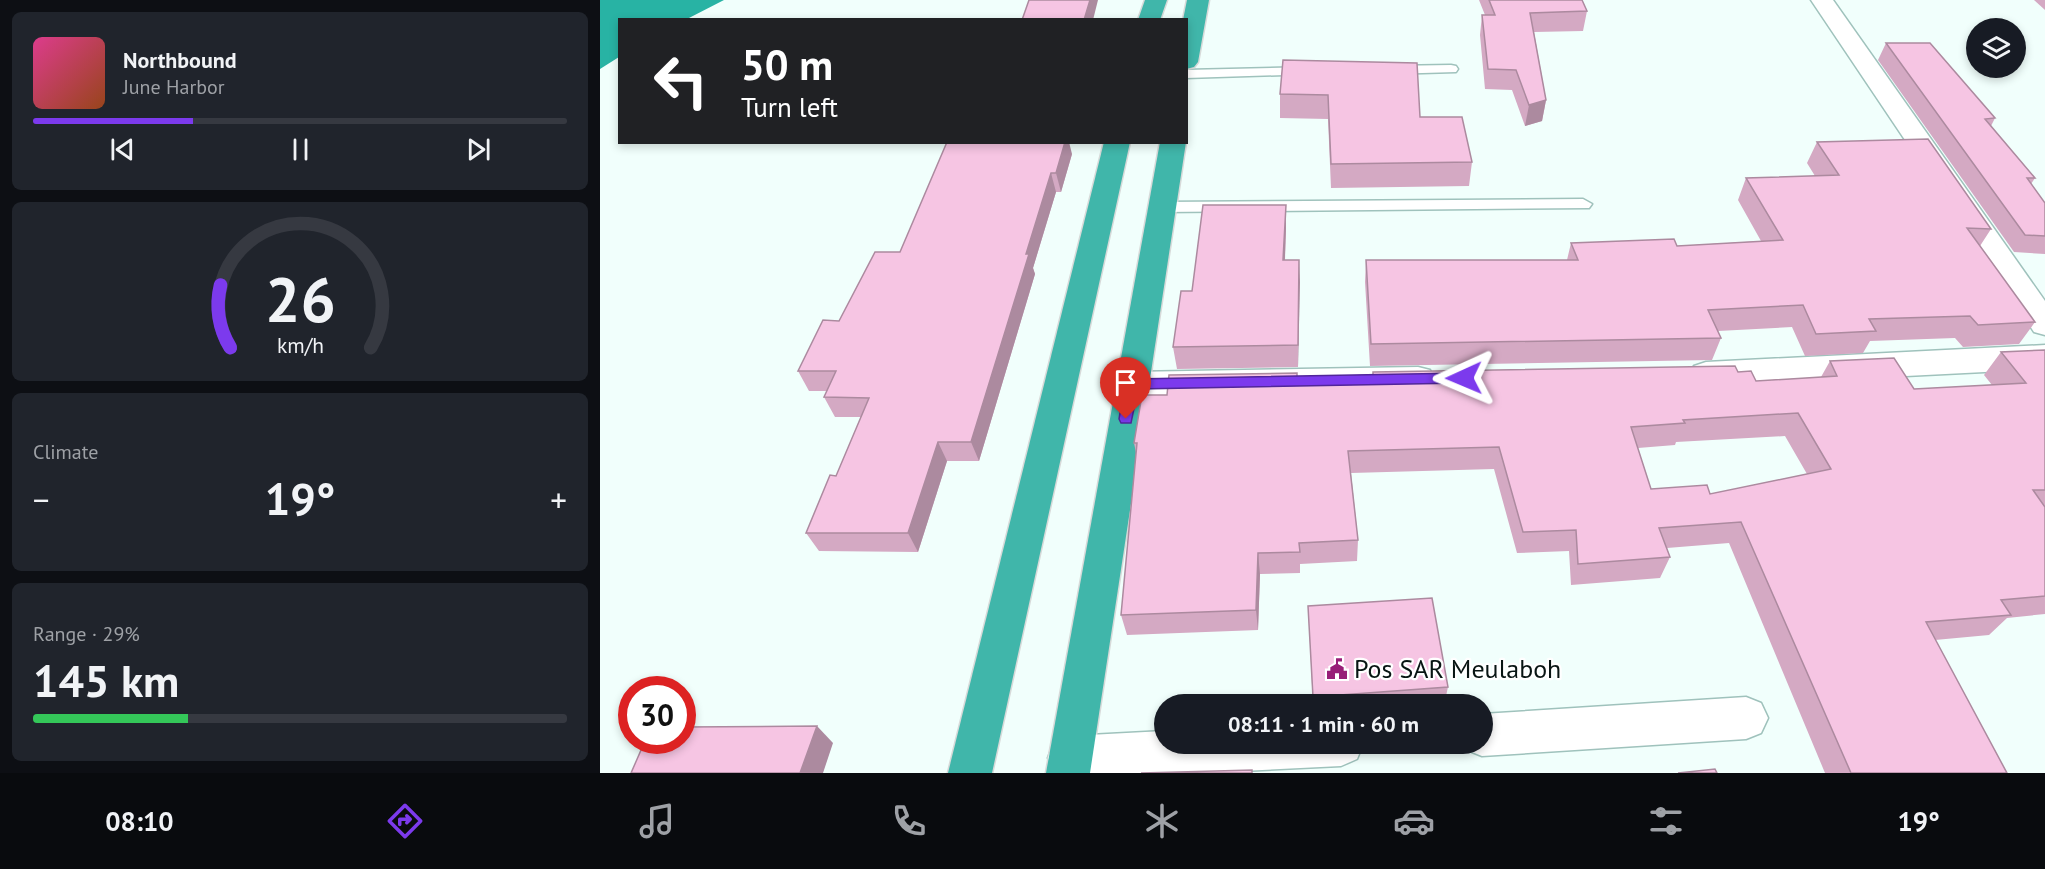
<!DOCTYPE html>
<html lang="en">
<head>
<meta charset="utf-8">
<style>
  :root { --surface:#171b24; --page:#20242c; --text:#f1f3f6; --muted:#9ea1a6; --line:#363941; --accent:#7c3aed }
  body { margin:0; font-family:"PT Sans",sans-serif; background:var(--page); color:var(--text); height:100vh; display:flex; flex-direction:column; font-size:22px; white-space:nowrap }
  * { box-sizing:border-box; margin:0 }
  p { font-size:20px; color:var(--muted) }
  .icon { flex:none; width:33px; height:33px; fill:none; stroke:currentColor; stroke-width:2; stroke-linecap:round; stroke-linejoin:round }
  .map { position:relative; flex:1; overflow:hidden }
  .sheet { display:flex; flex-direction:column; gap:12px; padding:12px; background:#0d0f14; width:600px }
  .sheet>* { flex:none }
  .banner { position:absolute; left:18px; top:18px; width:570px; height:126px; border-radius:0px; box-shadow:0 3px 9px #0003; background:#202124; color:#fff; overflow:hidden }
  .fabs { position:absolute; left:1366px; top:18px; display:grid; gap:12px }
  .fabs a { display:grid; place-items:center; width:60px; height:60px; border-radius:50%; background:var(--surface); box-shadow:0 3px 9px #0003; font-size:30px }
  .speed { position:absolute; left:18px; top:676px; display:flex; gap:12px; font-size:30px; font-weight:700; text-align:center }
  .speed>* { display:grid; place-content:center; width:78px; height:78px; border-radius:50%; background:var(--surface); box-shadow:0 3px 9px #0003; line-height:1 }
  .speed .limit { border:9px solid #d22; background:#fff; color:#111 }
  .pin { position:absolute; display:grid; place-items:center; width:51px; height:51px; color:#fff; margin:-62px -26px; border-radius:50% 50% 50% 0; rotate:-45deg; box-shadow:0 0 6px #0007 }
  .pin .icon { rotate:45deg }
  .me { position:absolute; width:66px; margin:-33px; rotate:269deg; stroke-linejoin:round; filter:drop-shadow(0 0 4px #0008) }
  .turn { display:flex; align-items:center; gap:21px; height:126px; padding:0 24px; font-size:27px }
  .turn .icon { width:78px; height:78px; stroke-width:2.5 }
  .turn b { display:block; font-size:42px; line-height:51px }
  .big { font-size:45px; font-weight:600; line-height:1.1 }
  .sheet .tile { flex:1; display:flex; flex-direction:column; justify-content:center; gap:9px; min-width:0; padding:0 21px; border-radius:9px; background:var(--page) }
  .sheet .dial { align-items:center; gap:0 }
  .dial svg { height:156px; overflow:visible; fill:none; stroke:var(--line); stroke-width:7; stroke-linecap:round; text-anchor:middle }
  .dial text { fill:var(--text); stroke:none }
  .song { display:flex; align-items:center; gap:18px }
  .cover { width:72px; height:72px; border-radius:9px; background:linear-gradient(135deg,hsl(330 70% 55%),hsl(20 70% 35%)) }
  .played { height:6px; border-radius:3px; background:linear-gradient(90deg,var(--accent) 30%,var(--line) 30%) }
  .keys { display:flex; justify-content:space-around; direction:ltr }
  .heat { display:flex; justify-content:space-between; align-items:center; font-size:33px; direction:ltr }
  .charge { height:9px; border-radius:4px; background:linear-gradient(90deg,#34c759 29%,var(--line) 0) }
  .trip { position:absolute; left:554px; top:694px; width:339px; height:60px; border-radius:30px; background:var(--surface); box-shadow:0 3px 9px #0003; font-weight:600; line-height:60px; text-align:center }
  .tabs { display:flex; height:96px; justify-content:space-around; align-items:center; background:#090b0e; color:var(--muted) }
  .tabs .icon { width:42px; height:42px }
  .tabs .on { color:var(--accent) }
  .tabs b { font-size:27px; color:var(--text) }
  main { display:flex; flex:1; min-height:0 }
  .map>svg:first-child { display:block }
  .water { fill:#28b3a4 }
  .lines { fill:none; stroke-linecap:round; stroke-linejoin:round }
  .service-casing { stroke:#9fc2bc; stroke-width:3 }
  .minor-casing { stroke:#9fc2bc; stroke-width:3 }
  .trunk-casing { stroke:#d7dad9; stroke-width:3 }
  .service { fill:#fff; fill-rule:evenodd }
  .minor { fill:#fff; fill-rule:evenodd }
  .trunk { fill:#40b6aa; fill-rule:evenodd }
  .wall { fill:#d4a9c3; fill-rule:evenodd }
  .shaded-wall { fill:#ac8a9f }
  .building { fill:#f6c5e3; stroke:#ac8a9f; stroke-width:1.5; fill-rule:evenodd }
  .route { fill:#7c3aed; stroke:#51269a; stroke-width:1.5 }
  .labels { text-anchor:middle; stroke-width:4.5; stroke-linejoin:round; paint-order:stroke }
  .near-poi-label { font-size:26px; fill:#081513; stroke:#fff; text-anchor:start }
</style>
</head>
<body>
<main>
<section class="sheet">
<div class="tile">
<div class="song"><i class="cover"></i><div><b>Northbound</b><p>June Harbor</p></div></div>
<div class="played"></div>
<div class="keys"><svg class="icon" aria-label="previous" viewBox="0 0 24 24"><path d="M18 5L8 12l10 7zM5 5v14"/></svg><svg class="icon" aria-label="pause" viewBox="0 0 24 24"><path d="M8 5v14M16 5v14"/></svg><svg class="icon" aria-label="next" viewBox="0 0 24 24"><path d="M6 5l10 7-10 7zM19 5v14"/></svg></div>
</div>
<div class="tile dial"><svg viewBox="0 0 100 80">
<path d="M14 69A42 42 0 1 1 86 69"/>
<path d="M14 69A42 42 0 0 1 9 37" stroke="#7c3aed"/>
<text x="50" y="56" font-size="32" font-weight="700">26</text>
<text x="50" y="72" font-size="11">km/h</text>
</svg></div>
<div class="tile"><p>Climate</p>
<div class="heat"><a>−</a><b class="big">19°</b><a>+</a></div>
</div>
<div class="tile"><p>Range · 29%</p><b class="big">145 km</b><div class="charge"></div></div>
</section>
<div class="map">
<svg width="1445" height="773" viewBox="0 0 1445 773">
  <rect width="100%" height="100%" fill="#f1fffc"/>
  <path class="water" d="M0,0h124l-37,19 -67,1 -1,37 -19,12z"/>
  <g class="lines">
    <defs>
      <g id="service">
        <path d="M851,65l5,1 2,3 -2,3 -67,2 -7,-4 7,-4z"/>
        <path d="M710,67l5,1 2,3 -2,3 -129,4v-8z"/>
        <path d="M983,199l9,5 -3,4 -427,4 -9,-5 9,-5z"/>
      </g>
      <g id="minor">
        <path d="M1211,0h22l212,301v34l-11,-3z"/>
        <path d="M1445,345v24l-339,17 -12,-4 -4,-8 4,-8 12,-4z"/>
        <path d="M818,367l12,3 4,9 -4,9 -12,3 -286,5 -12,-3 -4,-9 4,-9 12,-3z"/>
        <path d="M1146,697l15,6 7,15 -7,15 -15,6 -264,17 -15,-6 -3,-6h18v-30z"/>
        <path d="M564,731v13h199l-6,15 -16,7 -138,7h-149l-6,-15 6,-16 16,-6z"/>
      </g>
      <g id="trunk">
        <path d="M545,0h22l-7,20h-22z"/>
        <path d="M587,0h22l-11,62 -4,5 -8,2v-49h-3z"/>
        <path d="M504,142h26l-138,631h-44z"/>
        <path d="M560,142h26l-96,631h-44z"/>
      </g>
    </defs>
    <use href="#service" class="service-casing"/>
    <use href="#minor" class="minor-casing"/>
    <use href="#trunk" class="trunk-casing"/>
    <use href="#service" class="service"/>
    <use href="#minor" class="minor"/>
    <use href="#trunk" class="trunk"/>
  </g>
  <g class="wall">
    <path d="M879,0h103l5,11 -4,20 -49,1 12,68 -4,21 -17,5 -13,-36 -27,-1 -5,-54 2,-20h3z"/>
    <path d="M1434,0h11v10z"/>
    <path d="M1286,43l109,75 -4,8 44,52 -4,6 14,19v51l-31,-2 -136,-192z"/>
    <path d="M683,60l137,57 52,45 -3,24 -138,2 -3,-69 -48,-1v-24z"/>
    <path d="M1217,142l174,87 -11,17 55,76 -16,22 -56,3 -8,-9 -85,3 -7,12 -58,3 -13,-29 -74,4 3,7 -9,22 -342,6 -5,-84 1,-22h201l4,-17 106,3 84,-5 -23,-41 8,-22 69,-2 -8,-13z"/>
    <path d="M472,154l-11,38h-5l-23,76 2,6 -56,187h-32l-29,91 -99,-1 -13,-18 30,-57 25,-59h-26l-11,-20 3,-6h-18l-11,-20 41,-50 61,-69z"/>
    <path d="M686,227l-1,33h14l-1,107 -121,2 -4,-22 19,-56z"/>
    <path d="M1445,350v264l-38,4 -18,17 -54,5 72,133h-182l-96,-230 -62,5 3,9 -10,21 -89,7 -2,-34 -52,2 -23,-84 -143,4 7,67 -1,21 -57,3v9l-40,1 -2,56 -131,5 -6,-20 15,-162 -2,-10 33,-48 130,-10 75,-1 1,-12h365l18,9 65,-4 9,-16 84,28 78,-4 -8,-10 17,-23zM1185,436l22,38 -97,20 -59,-5 -13,-41 37,-3 1,-3z"/>
    <path d="M708,606l140,81 -4,18h-131z"/>
  </g>
  <g class="shaded-wall">
    <path d="M490,0h8l-5,20h-9z"/>
    <path d="M946,100l-4,21 -17,5 4,-21z"/>
    <path d="M465,142h4l3,12 -11,38 -5,-19z"/>
    <path d="M451,173l5,19 -23,76 2,6 -56,187 -8,-19 55,-188z"/>
    <path d="M686,205v22l-2,55 -1,-22z"/>
    <path d="M699,260l1,22 -2,85v-22z"/>
    <path d="M338,442l9,19 -29,91 -10,-19z"/>
    <path d="M658,553l2,21 -2,56 -2,-20z"/>
    <path d="M217,726l16,17 -10,30h-23z"/>
  </g>
  <g class="building">
    <path d="M429,0h61l-6,20h-62z"/>
    <path d="M889,0h93l5,11 -57,2 16,87 -17,5 -13,-35 -28,-1 -6,-54h13z"/>
    <path d="M1286,43h44l65,75 -10,1 50,59h-8l18,25v33l-20,-1z"/>
    <path d="M683,60l134,3 3,54h42l10,45 -141,2 -3,-69 -48,-1z"/>
    <path d="M1328,139l63,90 -24,-1 68,94 -57,3 -8,-9 -101,3 7,12 -60,3 -13,-29 -95,5 13,28 -350,6 -5,-84h212l-7,-17 103,-4 3,7 106,-6 -37,-62 93,-3 -22,-33z"/>
    <path d="M347,142h118l-9,31h-5l-25,81h3l-58,188h-33l-30,91h-102l24,-58 6,1 33,-78 -45,-1 12,-26h-38l25,-51 16,1 36,-69h25z"/>
    <path d="M603,205h83l-3,55h16l-1,85 -125,2 8,-56h11z"/>
    <path d="M1445,350v140h-12l12,17v89l-44,4 10,15 -85,7 81,151h-156l-110,-251 -82,6 11,29 -92,7 -2,-34 -53,2 -24,-85 -151,4 10,89 -59,3 1,9 -42,1 -2,57 -135,5 16,-172h-3l8,-48h25l2,-20 128,-2v12l76,-1v-12l362,-6 3,6 13,-1 5,10 81,-5 -7,-15 64,-3 20,31 112,-6 -25,-31zM1198,413l33,56 -121,25 -3,-9 -56,4 -20,-62 54,-4 -2,-3z"/>
    <path d="M832,598l16,89 -135,10 -5,-91z"/>
    <path d="M217,726l-17,47h-169l14,-32h37v-14z"/>
    <path d="M1115,769l2,4h-39z"/>
    <path d="M652,770v3h-111z"/>
  </g>
  <path class="route" d="M864,373l6,5 -6,5 -326,6 -7,34h-10l-2,-4 6,-35 7,-5z"/>
  <defs>
    <symbol id="civic-bare" viewBox="-9 -9 18 18"><path d="M-.6-6.5H3V-4.5H.6V-3L4-1V1h2V6H-6V1h2V-1L-.6-3ZM-1.2 2.5V6h2.4V2.5Z" fill="#971d77" stroke="#fff" stroke-width="2.5" paint-order="stroke"/></symbol>
  </defs>
  <g fill-rule="evenodd">
    <use href="#civic-bare" x="722" y="654" width="30" height="30"/>
  </g>
  <g class="labels">
    <g class="near-poi-label">
      <text x="754" y="678">Pos SAR Meulaboh</text>
    </g>
  </g>
</svg>
<div class="fabs">
<a><svg class="icon" aria-label="layers" viewBox="0 0 24 24"><path d="M12 4l9 5-9 5-9-5zM3 14l9 5 9-5"/></svg></a>
</div>
<div class="speed"><div class="limit">30</div></div>
<div class="pin" style="left:526px;top:419px;background:#d93025"><svg class="icon" aria-label="arrive" viewBox="0 0 24 24"><path d="M6 21V4h12l-3 4 3 4H6"/></svg></div>
<svg class="me" style="left:864px;top:378px" viewBox="-20 -20 40 40"><path d="M0-17L14 15 0 8-14 15z" fill="#7c3aed" stroke="#fff" stroke-width="4"/></svg>
<div class="trip">08:11 · 1 min · 60 m</div>
<div class="banner">
<div class="turn"><svg class="icon" aria-label="left" viewBox="0 0 24 24"><path d="M17 20v-9H6M10 6l-5 5 5 5"/></svg><div><b>50 m</b>Turn left</div></div>
</div>
</div>
</main>
<nav class="tabs">
<b>08:10</b>
<svg class="icon on" aria-label="directions" viewBox="0 0 24 24"><path d="M12 3l9 9-9 9-9-9zM9 14v-3h6M13 9l2 2-2 2"/></svg>
<svg class="icon" aria-label="music" viewBox="0 0 24 24"><path d="M9 18V5l10-2v13"/><circle cx="6" cy="18" r="3"/><circle cx="16" cy="16" r="3"/></svg>
<svg class="icon" aria-label="phone" viewBox="0 0 24 24"><path d="M5 4h4l2 5-3 2q2 4 5 5l2-3 5 2v4C11 20 4 13 5 4z"/></svg>
<svg class="icon" aria-label="climate" viewBox="0 0 24 24"><path d="M12 3v18M4 7l16 10M4 17L20 7"/></svg>
<svg class="icon" aria-label="car" viewBox="0 0 24 24"><path d="M5 17H2v-5l4-1 3-4h7l3 4 3 1v5h-3M9 17h6M6 11h13"/><circle cx="7" cy="17" r="2"/><circle cx="17" cy="17" r="2"/></svg>
<svg class="icon" aria-label="filters" viewBox="0 0 24 24"><path d="M4 7h16M4 17h16"/><circle cx="9" cy="7" r="2"/><circle cx="15" cy="17" r="2"/></svg>
<b>19°</b>
</nav>
</body>
</html>
